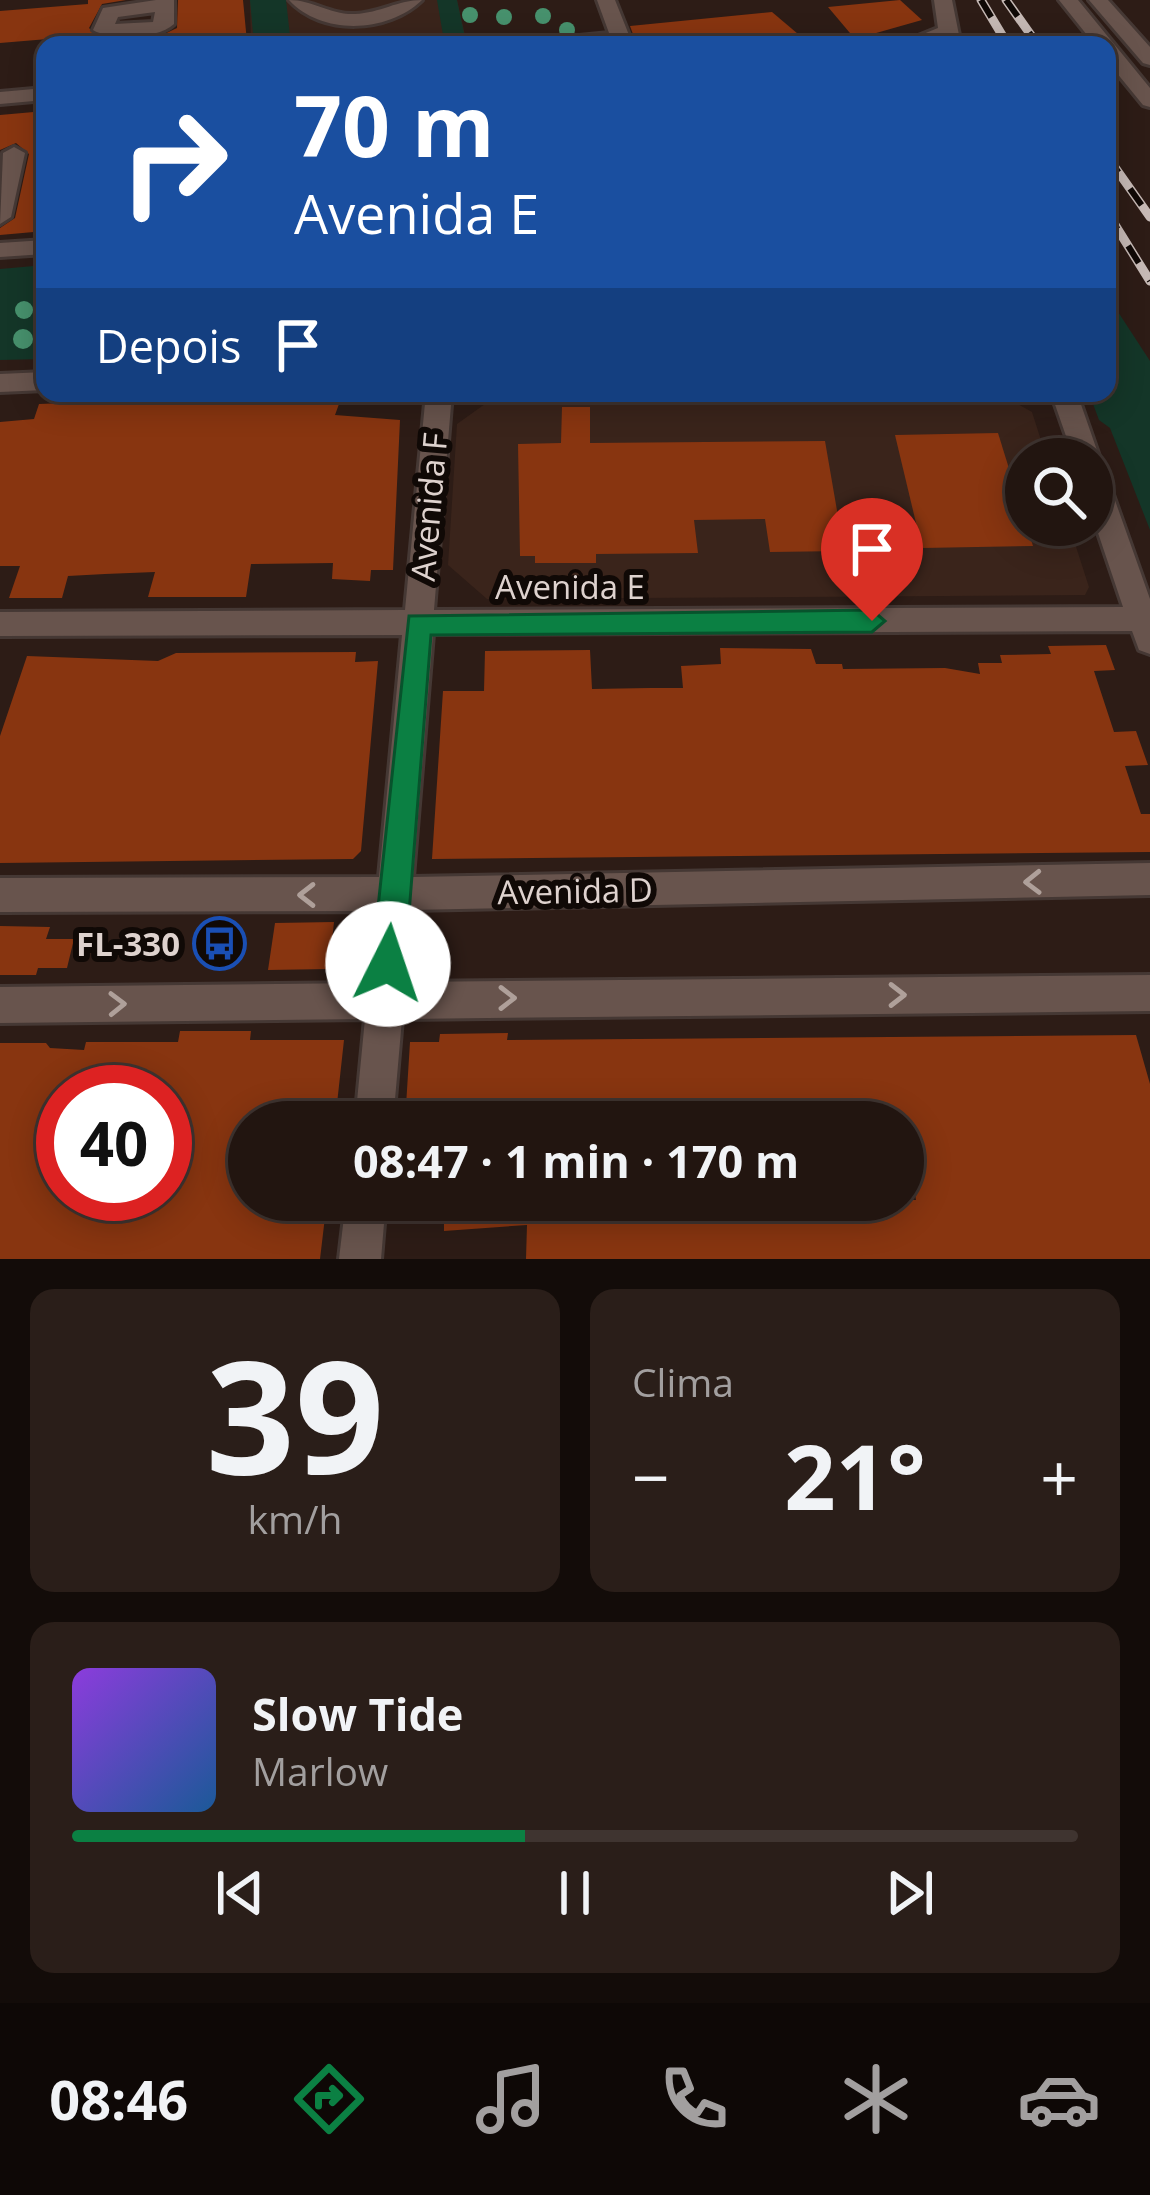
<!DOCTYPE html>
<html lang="pt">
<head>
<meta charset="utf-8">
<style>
  :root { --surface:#221510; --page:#2a1e19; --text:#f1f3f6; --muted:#a29f9f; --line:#3f3430; --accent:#0b8043 }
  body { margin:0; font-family:"Open Sans",sans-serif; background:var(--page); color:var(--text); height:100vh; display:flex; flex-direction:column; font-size:45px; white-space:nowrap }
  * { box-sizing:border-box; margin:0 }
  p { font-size:39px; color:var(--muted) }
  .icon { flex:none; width:66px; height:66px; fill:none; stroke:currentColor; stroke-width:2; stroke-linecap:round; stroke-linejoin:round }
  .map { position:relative; height:1259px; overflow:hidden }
  .side { display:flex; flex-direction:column; gap:30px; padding:30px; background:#130c09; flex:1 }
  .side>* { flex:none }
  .top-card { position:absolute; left:36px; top:36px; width:1080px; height:366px; border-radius:24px; box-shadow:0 6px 30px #0003,0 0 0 3px var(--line); background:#1a4fa0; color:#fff; overflow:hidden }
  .tools { position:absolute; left:1005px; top:438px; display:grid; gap:24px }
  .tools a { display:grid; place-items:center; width:108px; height:108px; border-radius:50%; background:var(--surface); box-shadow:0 6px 30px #0003,0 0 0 3px var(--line); font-size:60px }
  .speed { position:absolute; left:36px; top:1065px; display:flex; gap:24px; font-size:60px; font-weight:700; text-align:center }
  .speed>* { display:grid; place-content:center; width:156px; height:156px; border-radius:50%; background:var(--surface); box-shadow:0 6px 30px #0003,0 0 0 3px var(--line); line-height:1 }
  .speed .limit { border:18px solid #d22; background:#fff; color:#111 }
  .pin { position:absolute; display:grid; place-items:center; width:102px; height:102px; color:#fff; margin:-123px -51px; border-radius:50% 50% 50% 0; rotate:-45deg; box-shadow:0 0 12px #0007 }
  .pin .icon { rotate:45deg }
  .me { position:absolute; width:132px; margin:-66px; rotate:4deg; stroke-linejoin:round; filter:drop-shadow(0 0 9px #0008) }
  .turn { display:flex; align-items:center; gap:42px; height:252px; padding:0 60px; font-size:54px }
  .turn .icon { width:156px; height:156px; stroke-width:2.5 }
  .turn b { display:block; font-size:84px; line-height:102px }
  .then { display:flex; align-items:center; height:114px; padding:0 60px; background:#0003; gap:24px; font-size:45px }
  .big { font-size:90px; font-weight:700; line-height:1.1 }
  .side .widget { flex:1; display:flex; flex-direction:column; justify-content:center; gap:18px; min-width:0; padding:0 42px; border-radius:24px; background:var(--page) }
  .side .dial { align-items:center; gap:0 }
  .dial b { font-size:156px; line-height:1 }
  .song { display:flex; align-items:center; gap:36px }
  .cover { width:144px; height:144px; border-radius:18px; background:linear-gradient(135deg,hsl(270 70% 55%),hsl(210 70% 35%)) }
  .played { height:12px; border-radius:6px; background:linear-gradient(90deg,var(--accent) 45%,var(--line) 45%) }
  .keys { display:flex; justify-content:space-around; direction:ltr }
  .heat { display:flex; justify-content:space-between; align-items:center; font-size:66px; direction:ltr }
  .side .tiles { flex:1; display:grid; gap:30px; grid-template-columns:1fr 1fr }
  .widget:last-child { grid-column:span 2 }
  .trip { position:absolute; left:228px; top:1101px; width:696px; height:120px; border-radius:60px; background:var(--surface); box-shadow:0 6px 30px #0003,0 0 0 3px var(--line); font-weight:700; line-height:120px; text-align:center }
  .tab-bar { display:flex; height:192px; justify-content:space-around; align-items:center; background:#0e0806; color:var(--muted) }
  .tab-bar .icon { width:84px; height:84px }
  .tab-bar .current { color:var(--accent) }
  .tab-bar b { font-size:54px; color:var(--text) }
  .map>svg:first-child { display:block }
  .built { fill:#3a241b }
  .green { fill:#143628 }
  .building { fill:#883510; fill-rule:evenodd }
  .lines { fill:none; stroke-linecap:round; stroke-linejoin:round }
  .minor-casing { stroke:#453834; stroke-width:6 }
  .minor { fill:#68544d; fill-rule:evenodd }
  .rail-casing { stroke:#c6b9b5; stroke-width:9 }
  .rail { stroke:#100906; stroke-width:6; stroke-dasharray:20; stroke-linecap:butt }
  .tree { fill:#47916d }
  .oneway { stroke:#afa09a }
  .route { fill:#0b8043; stroke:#07532c; stroke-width:3 }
  .labels { text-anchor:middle; stroke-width:12; stroke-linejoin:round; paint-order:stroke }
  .street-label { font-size:33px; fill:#ded2ce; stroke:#100906 }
  .poi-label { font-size:33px; font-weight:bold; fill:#ded2ce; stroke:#100906; text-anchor:end }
</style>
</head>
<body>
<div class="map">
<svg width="1150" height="1259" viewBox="0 0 1150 1259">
  <rect width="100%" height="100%" fill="#2d1c16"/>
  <g class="built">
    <path d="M250,0h207l10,44 -216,1z"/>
    <path d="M1000,394l32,18 15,47h-21v66h43l20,62 -4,8 -598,4 -39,-34 9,-141 35,-25z"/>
  </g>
  <g class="green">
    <path d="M250,0h36l5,45h-37z"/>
    <path d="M437,0h20l9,42 -137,3 114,-10z"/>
    <path d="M45,265v94l-45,1v-91z"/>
    <path d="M1107,295l43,66v169l-40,-102 -11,-8 -10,-27h18z"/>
  </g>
  <g class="building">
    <path d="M88,0h38l-24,4 -13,24 10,10 23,3 36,-4 19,-9 1,-28h65l4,42 -189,3 2,-7 -60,5v-32l88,-7z"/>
    <path d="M900,0l22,20 -67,19 -27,-32z"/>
    <path d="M772,12l39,33h-174l-7,-19z"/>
    <path d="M45,111v120l-45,4v-7l15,-10 14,-64 -13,-11 -16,7v-35z"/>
    <path d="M201,398l-1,4 139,2 -4,11 65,5 -7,150h-22l-1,11 -38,-2 1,-16 -82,1 -5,33h-98l7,-25 -50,2 -37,2 -6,22h-53l11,-32h-20v-144l34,-3 5,-15z"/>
    <path d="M562,407h28v36l235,-2 19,110 -74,1 -5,-33 -71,1 4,33 -102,1v9h-61v-7h-15l-2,-112 43,-1z"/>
    <path d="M998,433l35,113 -111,2 -27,-113z"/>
    <path d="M1106,645l9,25 -21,1 20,61 22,-1 12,34 -23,1 16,48h9v38l-718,7 11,-168h41l1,-40 105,-1 2,39 58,-1h33l-2,-22 40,-2 -1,-16 91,1 5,15h26l1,5 102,-1 35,6 -2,-11h24l-2,-8 51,-1 -3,-8z"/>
    <path d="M356,652l-1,10 23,-1 -17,190 -8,8 -353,4v-127l27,-80 131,5 18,-8z"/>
    <path d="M334,922l-5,47 -61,1 7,-47z"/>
    <path d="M0,926l50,1 -4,12h28l-7,29h-29l-2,7h-36z"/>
    <path d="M180,1031h71l-1,9h94l-9,82h-86v78h50l-2,17h28l-5,42h-320v-216h46l4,5 34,2 2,-8h92zM63,1092h102v102h-102z"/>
    <path d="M508,1033l-1,7 629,-5 14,49v175h-624l1,-34 -83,6v-31h472l-13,-78h-498l5,-80h29l1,-8z"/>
  </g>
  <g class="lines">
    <defs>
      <g id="minor">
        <path d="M156,0h18v24c-16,15 -63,17 -81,6l10,-22zM155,12l-2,10 -38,2 3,-7z"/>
        <path d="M289,0c24,0 41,15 66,14 25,-1 43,-14 67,-14 -34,33 -100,36 -133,0z"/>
        <path d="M597,0h18l18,45h-93l10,-6 59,-6z"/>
        <path d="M934,0h18l9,45h-20l-1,-5 -44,5 42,-17z"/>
        <path d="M1059,0h19l72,88v19l-7,-2 -36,-44v-16h-12z"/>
        <path d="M1089,0h19l42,47v18l-7,-2z"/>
        <path d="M45,88v12l-45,4v-12z"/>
        <path d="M14,147l11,6 -14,64 -11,7 3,-71z"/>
        <path d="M45,240v14l-45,3v-14z"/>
        <path d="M45,372v18l-45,2v-18z"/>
        <path d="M426,393h26l-18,217 689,-3 -31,-92v-56h-18l-23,-66h26l23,66 -4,7 10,9 44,124v55l-11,-4 -7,-19 -699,3 -20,243 737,-14v32l-740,15 -5,72 745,-7v36l-748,8 -9,103h-38l10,-103 -365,4v-36l368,-4 7,-72 -375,1v-34l379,-1 23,-242 -402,1v-24l405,-2z"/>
        <path d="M346,1200h40l-5,59h-42z"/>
      </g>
    </defs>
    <use href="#minor" class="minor-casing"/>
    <use href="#minor" class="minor"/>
    <defs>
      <g id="rail">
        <path d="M981,0l27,45"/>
        <path d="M1006,0l32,45"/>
        <path d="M1107,156l43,61"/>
        <path d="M1107,212l43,69"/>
      </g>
    </defs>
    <use href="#rail" class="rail-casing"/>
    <use href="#rail" class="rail"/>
  </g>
  <g class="tree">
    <circle cx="470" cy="15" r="8"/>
    <circle cx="543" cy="16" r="8"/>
    <circle cx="504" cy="17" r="8"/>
    <circle cx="567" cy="30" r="8"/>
    <circle cx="24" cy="310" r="9"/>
    <circle cx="23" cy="339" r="10"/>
  </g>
  <defs><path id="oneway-chevron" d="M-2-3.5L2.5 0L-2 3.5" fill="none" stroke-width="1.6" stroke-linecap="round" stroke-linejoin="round" transform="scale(3)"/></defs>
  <g class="oneway">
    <use href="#oneway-chevron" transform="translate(1033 882) rotate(179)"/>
    <use href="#oneway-chevron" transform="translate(307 895) rotate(180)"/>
    <use href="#oneway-chevron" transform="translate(897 995)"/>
    <use href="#oneway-chevron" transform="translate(507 998)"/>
    <use href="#oneway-chevron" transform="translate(117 1004) rotate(-1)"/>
  </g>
  <path class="route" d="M872,610l13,11 -13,11 -441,3 -26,329 -5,12 -12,5 -11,-5 -5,-12 37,-348z"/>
  <defs>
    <symbol id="bus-ring" viewBox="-11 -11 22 22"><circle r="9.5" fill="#100906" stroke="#1a4fb4" stroke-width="1.5"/><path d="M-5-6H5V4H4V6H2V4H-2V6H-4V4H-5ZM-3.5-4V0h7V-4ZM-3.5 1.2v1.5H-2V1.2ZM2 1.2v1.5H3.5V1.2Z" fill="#1a4fb4"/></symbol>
  </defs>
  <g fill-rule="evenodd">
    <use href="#bus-ring" x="190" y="914" width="59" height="59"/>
  </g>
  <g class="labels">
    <g class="street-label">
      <text transform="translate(429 507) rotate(-85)" y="12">Avenida F</text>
      <text x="570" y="599">Avenida E</text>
      <text transform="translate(575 891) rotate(-1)" y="12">Avenida D</text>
    </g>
    <g class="poi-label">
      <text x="180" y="956">FL-330</text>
    </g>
  </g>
</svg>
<div class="tools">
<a><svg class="icon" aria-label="search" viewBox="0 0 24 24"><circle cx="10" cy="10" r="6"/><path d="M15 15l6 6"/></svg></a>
</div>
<div class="speed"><div class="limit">40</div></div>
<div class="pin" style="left:872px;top:621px;background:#d93025"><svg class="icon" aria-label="arrive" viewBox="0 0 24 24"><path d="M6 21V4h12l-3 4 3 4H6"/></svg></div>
<svg class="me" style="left:388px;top:964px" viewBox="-20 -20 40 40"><circle r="19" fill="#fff"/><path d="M0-13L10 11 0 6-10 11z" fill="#0b8043"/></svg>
<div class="trip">08:47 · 1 min · 170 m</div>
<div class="top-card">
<div class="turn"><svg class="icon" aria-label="right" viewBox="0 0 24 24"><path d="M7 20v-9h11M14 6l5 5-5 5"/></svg><div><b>70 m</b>Avenida E</div></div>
<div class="then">Depois<svg class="icon" aria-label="arrive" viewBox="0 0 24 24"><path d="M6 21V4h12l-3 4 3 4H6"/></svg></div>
</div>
</div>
<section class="side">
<div class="tiles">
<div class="widget dial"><b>39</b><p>km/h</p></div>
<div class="widget"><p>Clima</p>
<div class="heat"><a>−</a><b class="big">21°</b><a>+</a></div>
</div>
<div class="widget">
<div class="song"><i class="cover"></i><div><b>Slow Tide</b><p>Marlow</p></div></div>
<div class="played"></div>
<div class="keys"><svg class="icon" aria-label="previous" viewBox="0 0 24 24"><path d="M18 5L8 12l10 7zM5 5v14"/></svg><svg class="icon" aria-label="pause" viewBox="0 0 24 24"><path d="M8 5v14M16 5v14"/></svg><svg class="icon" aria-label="next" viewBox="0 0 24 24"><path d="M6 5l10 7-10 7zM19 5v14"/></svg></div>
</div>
</div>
</section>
<nav class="tab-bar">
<b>08:46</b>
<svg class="icon current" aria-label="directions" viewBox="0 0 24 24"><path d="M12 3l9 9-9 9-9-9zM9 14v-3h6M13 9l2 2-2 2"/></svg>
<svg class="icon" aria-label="music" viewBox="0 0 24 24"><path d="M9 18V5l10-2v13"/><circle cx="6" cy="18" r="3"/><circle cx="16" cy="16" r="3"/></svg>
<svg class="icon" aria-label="phone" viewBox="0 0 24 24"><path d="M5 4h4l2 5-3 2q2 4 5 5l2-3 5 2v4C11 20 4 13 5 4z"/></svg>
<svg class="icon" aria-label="climate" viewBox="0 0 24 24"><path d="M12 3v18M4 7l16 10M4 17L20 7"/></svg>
<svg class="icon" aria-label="car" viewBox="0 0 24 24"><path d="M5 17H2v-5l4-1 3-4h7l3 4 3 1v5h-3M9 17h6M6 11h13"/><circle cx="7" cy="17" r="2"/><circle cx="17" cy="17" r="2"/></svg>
</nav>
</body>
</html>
